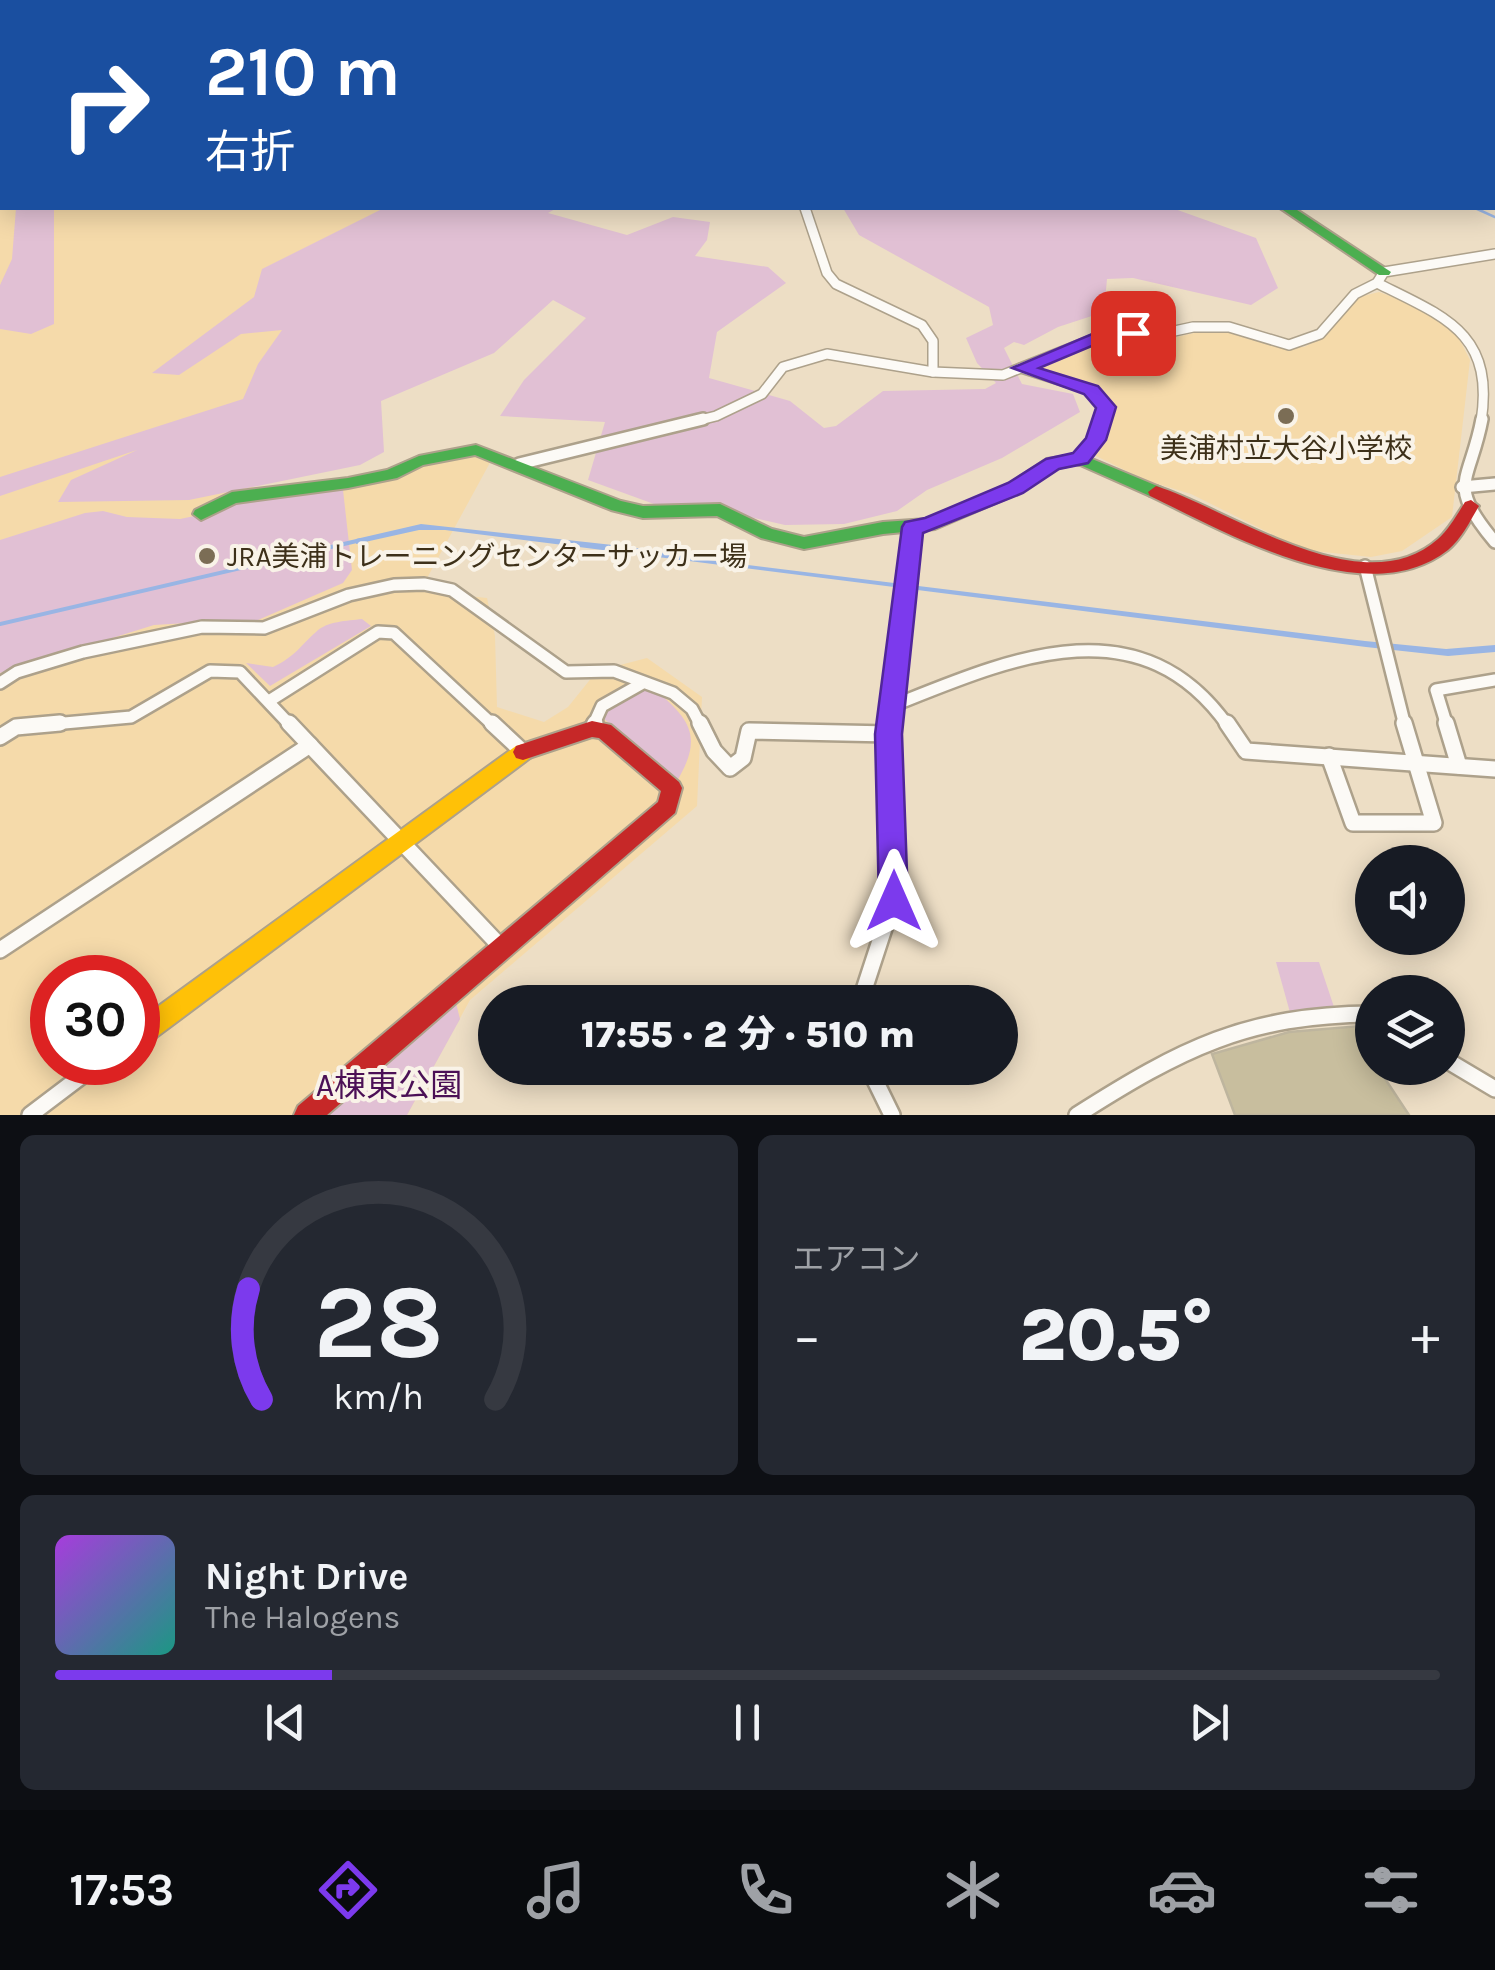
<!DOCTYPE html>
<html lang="ja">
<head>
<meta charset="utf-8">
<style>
  :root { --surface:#171b24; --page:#242831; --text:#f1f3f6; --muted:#9ea1a6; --line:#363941; --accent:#7c3aed }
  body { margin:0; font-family:Karla,"Noto Sans JP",sans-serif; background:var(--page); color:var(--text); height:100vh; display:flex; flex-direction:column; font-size:38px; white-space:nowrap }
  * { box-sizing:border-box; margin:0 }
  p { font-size:32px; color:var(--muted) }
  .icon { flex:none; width:55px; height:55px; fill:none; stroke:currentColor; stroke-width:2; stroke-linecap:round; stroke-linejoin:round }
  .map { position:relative; height:1115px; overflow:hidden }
  .side { display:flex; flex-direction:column; gap:20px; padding:20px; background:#0d0f14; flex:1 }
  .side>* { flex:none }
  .hud { position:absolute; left:0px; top:0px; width:1495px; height:210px; box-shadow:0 5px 25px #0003; background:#1a4fa0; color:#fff; overflow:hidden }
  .tools { position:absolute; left:1355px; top:845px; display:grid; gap:20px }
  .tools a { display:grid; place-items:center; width:110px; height:110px; border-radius:50%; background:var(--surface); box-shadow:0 5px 25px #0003; font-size:50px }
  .speed { position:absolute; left:30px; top:955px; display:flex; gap:20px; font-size:50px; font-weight:700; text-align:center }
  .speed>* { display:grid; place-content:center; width:130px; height:130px; border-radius:50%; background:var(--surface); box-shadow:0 5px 25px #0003; line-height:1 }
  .speed .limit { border:15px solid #d22; background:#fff; color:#111 }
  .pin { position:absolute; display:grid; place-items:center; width:85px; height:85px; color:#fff; margin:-42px; border-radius:20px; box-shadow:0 5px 15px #0006 }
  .me { position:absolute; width:110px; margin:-55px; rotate:0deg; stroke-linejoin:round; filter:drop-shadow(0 0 8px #0008) }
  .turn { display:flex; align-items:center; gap:35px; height:210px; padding:0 40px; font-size:45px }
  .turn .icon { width:130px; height:130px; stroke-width:2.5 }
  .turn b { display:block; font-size:70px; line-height:85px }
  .big { font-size:75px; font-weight:800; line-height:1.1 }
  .side .card { flex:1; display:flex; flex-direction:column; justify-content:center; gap:15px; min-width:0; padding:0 35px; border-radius:15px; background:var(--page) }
  .side .dial { align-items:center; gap:0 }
  .dial svg { height:260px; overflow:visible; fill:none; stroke:var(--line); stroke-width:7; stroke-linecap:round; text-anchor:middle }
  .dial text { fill:var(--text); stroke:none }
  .song { display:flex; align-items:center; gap:30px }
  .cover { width:120px; height:120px; border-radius:15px; background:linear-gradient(135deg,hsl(280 70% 55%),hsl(170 70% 35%)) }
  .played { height:10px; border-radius:5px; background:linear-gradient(90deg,var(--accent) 20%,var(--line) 20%) }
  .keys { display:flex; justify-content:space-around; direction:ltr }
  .heat { display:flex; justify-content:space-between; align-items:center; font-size:55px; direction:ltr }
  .side .tiles { flex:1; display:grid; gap:20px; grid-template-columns:1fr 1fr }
  .card:last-child { grid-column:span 2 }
  .trip { position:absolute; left:478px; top:985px; width:540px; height:100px; border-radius:50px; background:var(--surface); box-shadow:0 5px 25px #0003; font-weight:800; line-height:100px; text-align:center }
  .menu { display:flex; height:160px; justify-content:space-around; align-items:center; background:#090b0e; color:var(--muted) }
  .menu .icon { width:70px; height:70px }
  .menu .on { color:var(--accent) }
  .menu b { font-size:45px; color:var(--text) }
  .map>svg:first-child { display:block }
  .built { fill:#f5daaa; fill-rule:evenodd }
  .green { fill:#e1c0d4 }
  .water { fill:#99b5e4 }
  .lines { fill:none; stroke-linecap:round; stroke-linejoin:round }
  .stream-far1 { stroke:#99b5e4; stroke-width:2.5 }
  .stream { stroke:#99b5e4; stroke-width:4 }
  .building { fill:#c8be9e; stroke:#beb59e; stroke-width:2.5 }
  .street-far3-casing { stroke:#ada18b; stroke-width:9 }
  .street-far2-casing { stroke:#ada18b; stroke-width:12 }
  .street-far1-casing { stroke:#ada18b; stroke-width:16 }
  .street-casing { stroke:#ada18b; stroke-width:20 }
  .fast-casing { stroke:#ada18b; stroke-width:4 }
  .slow-casing { stroke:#ada18b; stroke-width:4 }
  .jam-casing { stroke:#ada18b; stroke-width:4 }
  .street-far3 { stroke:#fcfaf6; stroke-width:6 }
  .street-far2 { stroke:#fcfaf6; stroke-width:9 }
  .street-far1 { stroke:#fcfaf6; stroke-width:11 }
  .street { stroke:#fcfaf6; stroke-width:15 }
  .fast { fill:#4caf50; fill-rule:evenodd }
  .slow { fill:#ffc107; fill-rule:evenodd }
  .jam { fill:#c62828; fill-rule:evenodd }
  .route { fill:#7c3aed; stroke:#51269a; stroke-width:2.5 }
  .poi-dot { fill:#7b6d55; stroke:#f9f3e8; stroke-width:4 }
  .labels { text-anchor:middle; stroke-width:8; stroke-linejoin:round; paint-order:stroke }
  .poi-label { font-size:28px; fill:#3d3019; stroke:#f9f3e8 }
  .near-park-label { font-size:32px; fill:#4b1056; stroke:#f9f3e8 }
</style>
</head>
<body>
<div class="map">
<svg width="1495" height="1115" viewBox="0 0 1495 1115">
  <rect width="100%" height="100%" fill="#eddec5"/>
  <g class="built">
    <path d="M0,0l308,2h-306v206h486l-222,193 -14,92 42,-1 157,-39 41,6 -72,132 67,7 8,38 2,71 47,15 24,-15 29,-36 50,-13 55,39 -5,109 -227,194 -63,115h-407zM52,978h86v84h-86z"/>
    <path d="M1379,292l33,12 45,30 13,26 -18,157 -50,34 -31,6 -67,-7 -113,-56 -46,-14 -53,-26 15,-29 1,-28 -12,-9 -59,-19 66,-30 19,-3 46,3 39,-9 25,2 40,14 32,1 20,-10 35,-40z"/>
  </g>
  <g class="green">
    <path d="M16,208h38v116l-23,10 -31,-5v-44l12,-26z"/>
    <path d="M384,208h173l-9,5 79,22 46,-18 37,5 -3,18 -12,16 73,11 18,16 -69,49 -8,46 81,23 34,27 12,-2 47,-35 102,-2 11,-6 -19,-20 -11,-25 27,-13 -4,-18 -130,-72 -16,-27h329l84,30 22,50 -27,17 -118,-27 -26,1 -3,33 -46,15 -34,18 -10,-3 -10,6 18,36 51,10 7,18 -78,46 -75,32 -30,21 -53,13 -59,1 -65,-15 -66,-6 -66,-24 17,-58 -105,-6 24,-36 62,-62 -33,-18 -59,53 -113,48 3,51 -24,13 -171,35 -131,2 13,-22 66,-30 -137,46v-19l243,-78 15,-35 24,-34 -41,4 -62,41 -27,-2 102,-76 8,-28z"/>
    <path d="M336,486l7,4 9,80 -9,13 -101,44 -38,-5 -50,3 -154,48v-133l85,-27 18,-2 24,6 53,2 24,-5 30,-16z"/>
    <path d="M362,619l9,7 -101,60 -24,-23 27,4c23,-11 27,-21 43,-35 11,-11 31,-11 46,-13z"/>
    <path d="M654,689c37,31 49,48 23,92l-74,-63 3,-9 27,-19z"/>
    <path d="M1276,962h43l17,51 -45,3z"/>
    <path d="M453,991l7,28 -53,96h-100z"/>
  </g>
  <path class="water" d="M421,524l210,23 69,12 665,82 81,8 49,-4v7l-47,4 -82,-9 -921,-117h-26l-63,14v-5z"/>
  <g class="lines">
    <path class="stream-far1" d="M1475,208l20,9"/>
    <path class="stream" d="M0,624l361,-84"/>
  </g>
  <path class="building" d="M1372,1025v43h6l31,47h-174l-23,-61 77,-22z"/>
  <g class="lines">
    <defs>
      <g id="street-far3">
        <path d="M792,0l32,2"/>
        <path d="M923,0l5,2"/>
        <path d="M825,2l38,-2"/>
      </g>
      <g id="street-far2">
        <path d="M805,208l22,65 9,11 86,41 11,16v31"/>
        <path d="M1377,283c68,34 118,50 104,139"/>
        <path d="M1021,368l70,22 15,17 -5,15"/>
        <path d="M692,422l24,-6 46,-22 21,-27 44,-13 106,18 70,3 108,-43 45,3 37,-8h36l60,18 31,-11 35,-40 22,-11 7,-11 111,-18"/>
      </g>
      <g id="street-far1">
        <path d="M1482,419c-12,64 -37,64 13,123"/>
        <path d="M1080,459l15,-19 7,-21"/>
        <path d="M519,464l184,-45"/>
        <path d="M1462,487l33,-3"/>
        <path d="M1365,566l40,160"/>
        <path d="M0,683l17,-11 66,-20 119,-25 62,1 85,-33 45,-10 30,-1 28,6 114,82 48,-1 59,22 19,16 9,17"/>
        <path d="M269,701l109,-69 16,1 100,93"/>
        <path d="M892,706c115,-46 247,-106 336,20"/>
        <path d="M31,726l100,-9 79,-46 30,1 51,54"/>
        <path d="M593,726l9,-20 39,-22"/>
        <path d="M890,726l23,-199"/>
        <path d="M1447,726l-11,-36 59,-10"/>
      </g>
      <g id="street">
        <path d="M289,723l213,225"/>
        <path d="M492,723l31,29"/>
        <path d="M700,723l14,28 16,17 13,-10 6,-27 140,3"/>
        <path d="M1227,723l19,28 249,18"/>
        <path d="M1446,723l13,43"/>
        <path d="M592,729l3,-6"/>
        <path d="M0,737l16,-10 44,-4"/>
        <path d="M1329,756l24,67h81l-30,-100"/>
        <path d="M0,950l310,-205"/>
        <path d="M860,1002l33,-101 -3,-178"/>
        <path d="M1448,1061l47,28"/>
        <path d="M869,1068l23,47"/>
        <path d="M30,1115l70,-53"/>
        <path d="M1077,1115c104,-66 169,-100 295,-101"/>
      </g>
      <g id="fast">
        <path d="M1405,0h12l2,2h-11z"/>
        <path d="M1492,48l3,1v6l-3,-1z"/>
        <path d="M1280,208h14l97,64 -2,3h-10z"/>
        <path d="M476,445l145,56 22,5 77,-2 52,25 32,8 79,-15 44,-3 82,-35 38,-25 33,-5 82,34 2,4 -2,4h-12l-72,-32 -21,4 -36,24 -86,37 -52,5 -79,15 -43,-11 -44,-22 -74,2 -32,-8 -136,-55 -52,10 -26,13 -49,10 -112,15 -35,17 -8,-6 2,-4 37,-18 116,-14 39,-8 32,-14z"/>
      </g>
      <path id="slow" d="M523,744l7,2 3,6 -3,6 -383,286 -9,3v-26l378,-275z"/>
      <g id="jam">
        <path d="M1156,486c75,24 207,120 282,53 11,-10 19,-24 27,-37l6,-2 8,6c-9,15 -17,32 -31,44 -82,64 -220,-17 -298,-54l-2,-4z"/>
        <path d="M592,721l19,4 68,57 3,6 -7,25 -348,302h-33l4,-9 360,-304 3,-11 -62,-53 -7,-1 -69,23 -7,-2 -3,-6 3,-6z"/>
      </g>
    </defs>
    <use href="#street-far3" class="street-far3-casing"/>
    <use href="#street-far2" class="street-far2-casing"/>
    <use href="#street-far1" class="street-far1-casing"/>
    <use href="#street" class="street-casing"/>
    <use href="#fast" class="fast-casing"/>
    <use href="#slow" class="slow-casing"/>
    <use href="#jam" class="jam-casing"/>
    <use href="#street-far3" class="street-far3"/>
    <use href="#street-far2" class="street-far2"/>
    <use href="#street-far1" class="street-far1"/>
    <use href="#street" class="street"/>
    <use href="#fast" class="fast"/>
    <use href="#slow" class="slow"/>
    <use href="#jam" class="jam"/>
  </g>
  <path class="route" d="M1111,326l22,2 10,5 -10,6 -20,-2 -74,31 59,18 18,21 -10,33 -18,23 -29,6 -36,24 -100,40 -21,201 6,167 -4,10 -10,4 -11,-4 -4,-10 -4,-167 27,-207 3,-5 20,-4 83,-35 38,-24 27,-6 13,-15 10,-30 -12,-14 -72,-26z"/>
  <g class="poi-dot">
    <circle cx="1286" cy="416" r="10"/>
    <circle cx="207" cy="556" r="10"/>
  </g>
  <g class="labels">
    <g class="poi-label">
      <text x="1286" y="458">美浦村立大谷小学校</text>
      <text x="227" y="566" text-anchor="start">JRA美浦トレーニングセンターサッカー場</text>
    </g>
    <g class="near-park-label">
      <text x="389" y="1096">A棟東公園</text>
    </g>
  </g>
</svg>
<div class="tools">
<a><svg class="icon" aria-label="sound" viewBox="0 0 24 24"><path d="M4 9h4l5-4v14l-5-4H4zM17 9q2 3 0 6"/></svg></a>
<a><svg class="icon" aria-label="layers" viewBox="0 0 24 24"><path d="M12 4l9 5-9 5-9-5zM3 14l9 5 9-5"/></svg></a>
</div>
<div class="speed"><div class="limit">30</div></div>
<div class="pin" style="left:1133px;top:333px;background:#d93025"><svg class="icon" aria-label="arrive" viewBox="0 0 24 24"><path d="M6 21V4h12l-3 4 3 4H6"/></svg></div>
<svg class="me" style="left:894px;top:901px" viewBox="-20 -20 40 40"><path d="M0-17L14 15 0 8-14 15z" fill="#7c3aed" stroke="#fff" stroke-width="4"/></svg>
<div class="trip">17:55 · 2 分 · 510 m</div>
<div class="hud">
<div class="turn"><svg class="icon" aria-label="right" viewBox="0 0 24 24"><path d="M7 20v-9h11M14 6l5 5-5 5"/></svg><div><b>210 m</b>右折</div></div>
</div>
</div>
<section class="side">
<div class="tiles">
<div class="card dial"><svg viewBox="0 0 100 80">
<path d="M14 69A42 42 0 1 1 86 69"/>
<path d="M14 69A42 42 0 0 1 10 35" stroke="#7c3aed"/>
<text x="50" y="56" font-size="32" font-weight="700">28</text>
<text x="50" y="72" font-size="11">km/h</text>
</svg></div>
<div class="card"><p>エアコン</p>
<div class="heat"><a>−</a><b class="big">20.5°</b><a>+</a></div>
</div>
<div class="card">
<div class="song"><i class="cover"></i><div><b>Night Drive</b><p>The Halogens</p></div></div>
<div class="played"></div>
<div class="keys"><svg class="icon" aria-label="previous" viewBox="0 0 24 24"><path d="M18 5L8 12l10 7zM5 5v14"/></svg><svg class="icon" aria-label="pause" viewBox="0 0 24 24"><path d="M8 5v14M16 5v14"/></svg><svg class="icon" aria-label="next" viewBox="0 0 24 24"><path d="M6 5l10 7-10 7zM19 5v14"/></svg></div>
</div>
</div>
</section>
<nav class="menu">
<b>17:53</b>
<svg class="icon on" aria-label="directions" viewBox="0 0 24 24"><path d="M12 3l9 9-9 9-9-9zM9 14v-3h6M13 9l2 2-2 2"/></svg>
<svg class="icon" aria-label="music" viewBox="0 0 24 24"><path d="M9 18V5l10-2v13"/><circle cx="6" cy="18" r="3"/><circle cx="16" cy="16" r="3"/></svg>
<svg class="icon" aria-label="phone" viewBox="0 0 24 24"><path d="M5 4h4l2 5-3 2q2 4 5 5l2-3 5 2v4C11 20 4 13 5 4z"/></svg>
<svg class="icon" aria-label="climate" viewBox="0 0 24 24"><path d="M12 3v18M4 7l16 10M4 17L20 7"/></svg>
<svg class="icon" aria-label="car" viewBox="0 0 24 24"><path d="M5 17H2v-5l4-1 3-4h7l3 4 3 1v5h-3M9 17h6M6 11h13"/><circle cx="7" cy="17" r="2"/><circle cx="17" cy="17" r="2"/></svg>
<svg class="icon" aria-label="filters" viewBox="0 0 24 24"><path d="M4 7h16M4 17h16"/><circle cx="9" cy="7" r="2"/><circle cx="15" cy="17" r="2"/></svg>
</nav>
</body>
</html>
